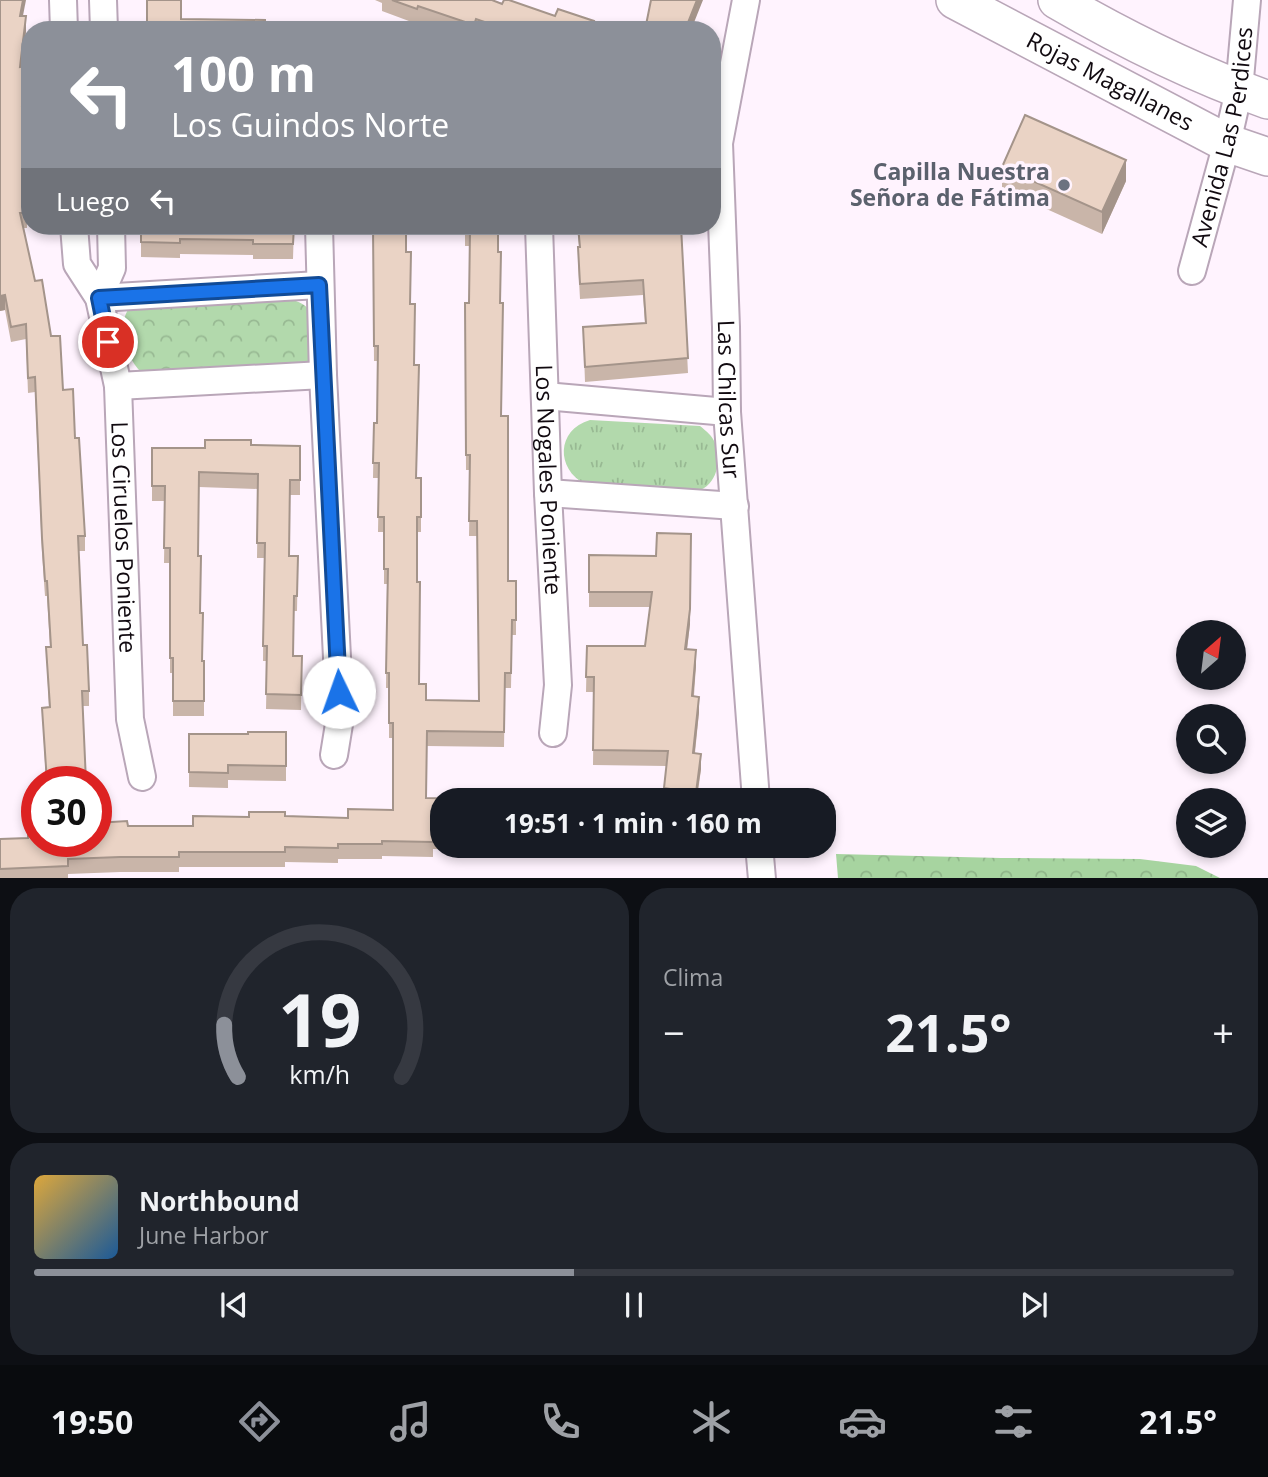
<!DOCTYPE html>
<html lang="es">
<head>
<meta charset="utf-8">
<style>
  :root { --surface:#171b24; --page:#20242c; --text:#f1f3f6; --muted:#9ea1a6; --line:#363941; --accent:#8c9099 }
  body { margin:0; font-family:"Open Sans",sans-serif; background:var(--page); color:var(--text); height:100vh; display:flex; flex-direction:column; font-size:26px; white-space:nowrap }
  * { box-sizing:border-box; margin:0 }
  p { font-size:23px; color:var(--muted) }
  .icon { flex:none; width:38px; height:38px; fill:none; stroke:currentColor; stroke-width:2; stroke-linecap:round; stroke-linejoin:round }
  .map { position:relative; height:878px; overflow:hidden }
  .details { display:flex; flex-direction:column; gap:10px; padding:10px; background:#0d0f14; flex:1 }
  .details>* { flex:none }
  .top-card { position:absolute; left:21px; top:21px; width:700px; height:214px; border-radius:28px; box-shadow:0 4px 10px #0003; background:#8c9099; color:#fff; overflow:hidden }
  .needle { width:46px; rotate:28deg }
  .controls { position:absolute; left:1176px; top:620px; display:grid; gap:14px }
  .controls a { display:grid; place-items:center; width:70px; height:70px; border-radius:50%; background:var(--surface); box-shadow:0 4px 10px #0003; font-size:35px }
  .speed { position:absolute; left:21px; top:766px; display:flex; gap:14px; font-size:35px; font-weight:700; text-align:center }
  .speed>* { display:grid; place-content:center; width:91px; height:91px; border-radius:50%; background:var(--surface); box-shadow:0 4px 10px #0003; line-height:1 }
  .speed .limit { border:10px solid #d22; background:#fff; color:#111 }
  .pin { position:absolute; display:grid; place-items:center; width:60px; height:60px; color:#fff; margin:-30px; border:4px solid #fff; border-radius:50%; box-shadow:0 2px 7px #0007 }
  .me { position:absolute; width:77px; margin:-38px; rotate:357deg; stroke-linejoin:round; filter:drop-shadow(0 0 5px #0008) }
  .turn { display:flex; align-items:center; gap:24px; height:147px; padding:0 35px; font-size:32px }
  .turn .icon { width:91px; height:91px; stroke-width:2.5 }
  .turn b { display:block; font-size:49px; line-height:60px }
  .then { display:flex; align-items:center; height:66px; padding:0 35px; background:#0003; gap:14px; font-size:26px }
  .big { font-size:52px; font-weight:700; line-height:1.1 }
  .details .card { flex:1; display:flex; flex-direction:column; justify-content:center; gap:10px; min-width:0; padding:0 24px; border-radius:28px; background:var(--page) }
  .details .dial { align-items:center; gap:0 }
  .dial svg { height:182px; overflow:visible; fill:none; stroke:var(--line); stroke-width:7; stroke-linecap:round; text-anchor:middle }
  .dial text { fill:var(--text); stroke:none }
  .song { display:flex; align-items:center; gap:21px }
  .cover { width:84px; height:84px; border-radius:10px; background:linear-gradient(135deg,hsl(40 70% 55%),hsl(210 70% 35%)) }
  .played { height:7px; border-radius:4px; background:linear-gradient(90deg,var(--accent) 45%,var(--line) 45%) }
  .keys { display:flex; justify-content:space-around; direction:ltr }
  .heat { display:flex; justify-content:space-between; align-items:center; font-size:38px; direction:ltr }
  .details .tiles { flex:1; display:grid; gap:10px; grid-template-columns:1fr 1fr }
  .card:last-child { grid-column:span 2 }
  .trip { position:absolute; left:430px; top:788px; width:406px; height:70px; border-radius:28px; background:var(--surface); box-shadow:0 4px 10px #0003; font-weight:700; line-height:70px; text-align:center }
  .menu { display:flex; height:112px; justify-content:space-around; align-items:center; background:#090b0e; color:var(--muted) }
  .menu .icon { width:49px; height:49px }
  .menu .current { color:var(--accent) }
  .menu b { font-size:32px; color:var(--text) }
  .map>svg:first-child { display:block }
  .grass { fill:url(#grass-tufts) }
  .forest { fill:url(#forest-crowns) }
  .park { fill:url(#park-crowns) }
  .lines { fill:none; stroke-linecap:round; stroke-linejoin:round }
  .street-casing { stroke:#b9a6b8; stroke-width:30 }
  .secondary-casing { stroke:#b9a6b8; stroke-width:40 }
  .street { stroke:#fff; stroke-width:26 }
  .secondary { stroke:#fff; stroke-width:37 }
  .wall { fill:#c9b5a9 }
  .shaded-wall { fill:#a4948a }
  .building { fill:#ead3c5; stroke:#a4948a; stroke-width:2 }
  .route-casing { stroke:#114b97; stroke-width:18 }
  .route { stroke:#1a73e8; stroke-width:12 }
  .worship-dot { fill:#6b7280; stroke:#fff3fe; stroke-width:2.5 }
  .labels { text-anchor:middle; stroke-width:7; stroke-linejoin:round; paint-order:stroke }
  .street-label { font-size:23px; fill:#110a10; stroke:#fff3fe }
  .worship-label { font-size:23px; font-weight:bold; fill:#5b616d; stroke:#fff3fe; text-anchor:end }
</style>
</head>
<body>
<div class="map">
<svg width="1268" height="879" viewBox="0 0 1268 879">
  <defs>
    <pattern id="grass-tufts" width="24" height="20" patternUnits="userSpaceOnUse" patternTransform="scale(1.75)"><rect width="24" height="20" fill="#b2d9ac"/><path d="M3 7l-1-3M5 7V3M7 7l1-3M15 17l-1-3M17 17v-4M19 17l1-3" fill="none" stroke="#98b993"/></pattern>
    <pattern id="forest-crowns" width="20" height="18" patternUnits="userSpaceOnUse" patternTransform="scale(1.75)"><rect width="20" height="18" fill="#a7d4a0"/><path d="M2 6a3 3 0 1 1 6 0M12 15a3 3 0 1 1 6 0" fill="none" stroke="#8fb589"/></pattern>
    <pattern id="park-crowns" width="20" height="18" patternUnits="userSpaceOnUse" patternTransform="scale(1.75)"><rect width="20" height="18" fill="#b2d9ac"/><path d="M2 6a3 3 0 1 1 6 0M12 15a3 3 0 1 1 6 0" fill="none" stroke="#98b993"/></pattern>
  </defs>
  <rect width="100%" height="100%" fill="#fff3fe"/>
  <path class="grass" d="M590,420l110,6c6,5 12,9 15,17 7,17 2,43 -18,48l-112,-7c-29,-15 -29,-54 5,-64z"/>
  <path class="forest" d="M836,854l165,4 139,1 56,7 24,12h-382z"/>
  <path class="park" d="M287,299c27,4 28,21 34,44l-15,27 -164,3c-16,-15 -27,-47 -12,-66z"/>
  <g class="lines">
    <defs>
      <g id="street">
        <path d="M63,0l1,30"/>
        <path d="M103,0l1,30"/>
        <path id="s1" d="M746,0l-27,143 7,184 1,85 29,388"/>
        <path id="s2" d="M74,226l3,38 22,34 19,88 12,333 12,58"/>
        <path d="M319,226l4,149 17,343 -6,37"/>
        <path id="s3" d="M539,226l9,267 10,192 -5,48"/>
        <path id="s4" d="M1192,271l35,-128 12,-53 8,-90"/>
        <path d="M99,298l220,-13"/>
        <path d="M99,298l13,-30 -1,-42"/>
        <path d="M118,386l205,-11"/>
        <path d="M545,396l182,16"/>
        <path d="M548,493l187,13"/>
        <path d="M759,845l3,34"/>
      </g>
      <g id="secondary">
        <path id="s5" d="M955,0l272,143 41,14"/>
        <path d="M1057,0c67,39 138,74 211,100"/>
      </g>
    </defs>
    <use href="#street" class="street-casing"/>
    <use href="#secondary" class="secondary-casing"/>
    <use href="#street" class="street"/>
    <use href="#secondary" class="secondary"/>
  </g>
  <g class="wall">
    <path d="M375,0h117l102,30h-151l-25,-9 -1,3 -35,-13v-8z"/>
    <path d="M23,16l3,15 -4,36 3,-1 2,55h-4l4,36v15h-1l1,56h-4l12,53 16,55 12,54 12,48 10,98v15h-7l5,94 6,46v15h-7l4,76h-40l-4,-74h7l-3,-61h4l-3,-51h-2l-3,-43 -7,-161 -7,1 -2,-54 -15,3 -6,-32 -5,1z"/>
    <path d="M1002,167l124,14 -24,53 -100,-45z"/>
    <path d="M141,226h153l-1,33h-40v-4l-73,-1v4l-39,-1z"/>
    <path d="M373,226l33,26 8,113 3,113h4v54h-4v50l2,102 7,16 53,1 -2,-165h-8l1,-66h-4l-1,-167h4l1,-57h-5v-20l33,26 2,51 1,113 7,165h8v54h-4l-1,53h-6l-1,59 -77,-1 -1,52 79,1 127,1h-189v45h43v5l-53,-1v8l-51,-1v3h-44v4l-53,-1v5h-106v5h-59l-52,2v5h-68v-40l28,-1 9,4 91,-16h65l92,-10 63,2 45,-8v-72h-4v-50h-3l1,-104h-3v-52h-6l1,-54h-6l1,-55h3l1,-62h-4z"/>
    <path d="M577,226h104l7,147 -103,9 -2,-55 62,-4 -2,-28 -63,4 -2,-37 1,-15z"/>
    <path d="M251,445l49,1v49h-10l-1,61h9l-1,55h-3l-1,45h9l-1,54 -35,-1 1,-48h-4l1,-103h-7l1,-69 -59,-2 -1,69 4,105h2v55h-31v-43h-3v-110h-6l1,-62h-13v-53h53z"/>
    <path d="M589,555l67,1 34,68 -3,26 9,15 -2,31 5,16 -4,41 6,16 -4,31h-33l3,-34 -74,-1 1,-73h-8l1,-46h58l5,-39h-61z"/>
    <path d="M286,732v49l-58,-1v8l-39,-1v-53h59z"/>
  </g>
  <g class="shaded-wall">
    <path d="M23,0h3l-6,31v-15z"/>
    <path d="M697,0h6l-12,30h-6z"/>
    <path d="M26,16v15l-6,51v-15z"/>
    <path d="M1126,160v21l-24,53v-22z"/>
    <path d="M5,295v15l-5,1v-15z"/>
    <path d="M691,549l-1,75 -5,40v-15z"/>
    <path d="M696,650v15l-4,46v-15z"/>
    <path d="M699,697v15l-6,56v-15z"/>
    <path d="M701,754v15l-5,31v-7z"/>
  </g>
  <g class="building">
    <path d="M0,0h23l-3,16h6l-6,51 5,-1 2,40 -5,1 5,50h-2l2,56h-7l15,68 7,-1 9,56h9l3,54 10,-1 2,49h4l6,98h-7l5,109h4l2,46h-7l4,91h-39l-5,-74 8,-1 -4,-60h5l-4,-66h-2l-3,-43 -7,-161 -7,1 -2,-54 -15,3 -6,-32 -5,1z"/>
    <path d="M147,0h34v19l84,1v10h-118z"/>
    <path d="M392,0h100l10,4 2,-4h5l46,16 3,-7 36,12 -3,9h-83l-32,-11 -2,6 -56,-19 -1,3z"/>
    <path d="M651,0h46l-12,30h-40z"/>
    <path d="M1025,115l101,45 -24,52 -100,-45z"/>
    <path d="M141,226h153l-1,18h-40v-4l-73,-1v4l-39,-1z"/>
    <path d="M373,226h33v26h5l-1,52h5l-1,61h5l-3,113h5v39h-4v65h3l-1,102h7v16l53,1 -2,-180h-8l1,-66h-4l-1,-152h4l1,-72h-5v-5h33v26h3l-1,51h3l-2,113h7v165h8v39h-4l-1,53h-6l-1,59 -77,-1 -1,67 79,1v-3h127v4h-189v34h-10v8l-51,-1v3h-44v4l-53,-1v5h-106v5h-59l-52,2v7l-68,3v-30l28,-1v-4h9v8h59v-19l31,-2 1,5h65v-10l56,1v-5h36v4l63,2v-9l45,1v-87h-4v-50h-3l2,-104h-4v-52h-6l1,-54h-6l1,-40h3l1,-77h-4z"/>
    <path d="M578,226h103l7,132 -103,9 -2,-40 63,-4 -3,-43 -63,4 -2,-37h2z"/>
    <path d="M205,440h46v5l49,1v34h-10l-1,76h9l-1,40h-3l-1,60h9l-1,39 -35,-1 1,-48h-4l2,-103h-8l1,-69 -59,-2 -1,84h3l-1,57h3l-1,48h2v40h-31v-43h-3v-110h-6l1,-62h-13v-38h53z"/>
    <path d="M657,533l34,1 -1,75 -5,40 11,1 -4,46 7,1 -6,56 8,1 -5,39 -32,-5 4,-37 -75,-1 1,-73h-8l1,-31h58l7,-54h-63v-37l67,1z"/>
    <path d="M248,732h38v34l-58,-1v8l-39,-1v-38h59z"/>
  </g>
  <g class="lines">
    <defs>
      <path id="route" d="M108,342l-9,-44 220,-13 20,407"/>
    </defs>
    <use href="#route" class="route-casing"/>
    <use href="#route" class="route"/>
  </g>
  <circle class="worship-dot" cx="1064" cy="185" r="7"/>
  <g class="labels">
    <g class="street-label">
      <text dy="8" stroke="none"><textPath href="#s5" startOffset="175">Rojas Magallanes</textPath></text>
      <text dy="8" stroke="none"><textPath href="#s4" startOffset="138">Avenida Las Perdices</textPath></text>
      <text dy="8" stroke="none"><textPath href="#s1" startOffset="402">Las Chilcas Sur</textPath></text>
      <text dy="8" stroke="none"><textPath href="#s3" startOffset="254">Los Nogales Poniente</textPath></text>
      <text dy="8" stroke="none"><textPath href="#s2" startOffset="320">Los Ciruelos Poniente</textPath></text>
    </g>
    <g class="worship-label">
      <text x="1050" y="180">Capilla Nuestra<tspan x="1050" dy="26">Señora de Fátima</tspan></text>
    </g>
  </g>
</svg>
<div class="controls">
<a><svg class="needle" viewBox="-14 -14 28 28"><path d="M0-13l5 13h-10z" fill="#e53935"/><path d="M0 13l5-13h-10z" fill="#9ea1a6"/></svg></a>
<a><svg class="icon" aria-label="search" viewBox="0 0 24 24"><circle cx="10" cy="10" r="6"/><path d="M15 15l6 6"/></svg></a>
<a><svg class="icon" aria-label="layers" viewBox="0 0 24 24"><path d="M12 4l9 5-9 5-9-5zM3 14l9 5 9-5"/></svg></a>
</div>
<div class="speed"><div class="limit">30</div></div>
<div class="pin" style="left:108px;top:342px;background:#d93025"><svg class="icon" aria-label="arrive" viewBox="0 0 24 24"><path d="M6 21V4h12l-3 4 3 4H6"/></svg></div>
<svg class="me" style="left:339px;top:692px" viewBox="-20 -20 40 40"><circle r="19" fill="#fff"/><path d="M0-13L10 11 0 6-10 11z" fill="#1a73e8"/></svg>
<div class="trip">19:51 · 1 min · 160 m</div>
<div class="top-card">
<div class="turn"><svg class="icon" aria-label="left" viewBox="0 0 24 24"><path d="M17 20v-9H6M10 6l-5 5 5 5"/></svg><div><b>100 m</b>Los Guindos Norte</div></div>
<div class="then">Luego<svg class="icon" aria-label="left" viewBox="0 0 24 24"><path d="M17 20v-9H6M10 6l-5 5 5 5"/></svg></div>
</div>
</div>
<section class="details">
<div class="tiles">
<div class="card dial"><svg viewBox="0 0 100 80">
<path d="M14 69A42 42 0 1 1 86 69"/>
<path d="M14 69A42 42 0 0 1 8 46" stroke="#8c9099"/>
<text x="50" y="56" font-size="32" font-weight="700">19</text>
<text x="50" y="72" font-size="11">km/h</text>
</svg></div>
<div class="card"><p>Clima</p>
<div class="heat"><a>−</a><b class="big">21.5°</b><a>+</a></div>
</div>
<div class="card">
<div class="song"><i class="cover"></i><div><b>Northbound</b><p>June Harbor</p></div></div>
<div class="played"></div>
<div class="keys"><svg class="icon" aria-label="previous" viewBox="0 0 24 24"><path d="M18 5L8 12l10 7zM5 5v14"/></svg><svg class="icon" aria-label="pause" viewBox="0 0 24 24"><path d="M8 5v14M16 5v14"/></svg><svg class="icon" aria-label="next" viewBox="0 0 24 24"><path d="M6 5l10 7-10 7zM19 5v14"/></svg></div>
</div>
</div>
</section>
<nav class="menu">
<b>19:50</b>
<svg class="icon current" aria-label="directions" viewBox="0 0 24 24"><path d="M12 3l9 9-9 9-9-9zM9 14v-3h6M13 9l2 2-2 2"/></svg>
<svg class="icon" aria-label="music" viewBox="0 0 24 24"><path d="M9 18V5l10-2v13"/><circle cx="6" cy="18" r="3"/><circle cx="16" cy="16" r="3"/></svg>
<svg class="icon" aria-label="phone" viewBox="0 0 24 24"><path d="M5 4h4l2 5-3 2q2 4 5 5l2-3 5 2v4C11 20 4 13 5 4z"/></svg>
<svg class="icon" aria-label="climate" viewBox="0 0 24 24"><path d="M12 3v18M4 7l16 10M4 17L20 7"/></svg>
<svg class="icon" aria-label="car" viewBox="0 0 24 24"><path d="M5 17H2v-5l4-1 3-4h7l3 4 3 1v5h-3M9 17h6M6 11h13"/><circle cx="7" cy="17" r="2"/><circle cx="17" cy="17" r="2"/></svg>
<svg class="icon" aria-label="filters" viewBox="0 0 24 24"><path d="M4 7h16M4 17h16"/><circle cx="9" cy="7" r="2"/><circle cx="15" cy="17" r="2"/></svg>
<b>21.5°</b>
</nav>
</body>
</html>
